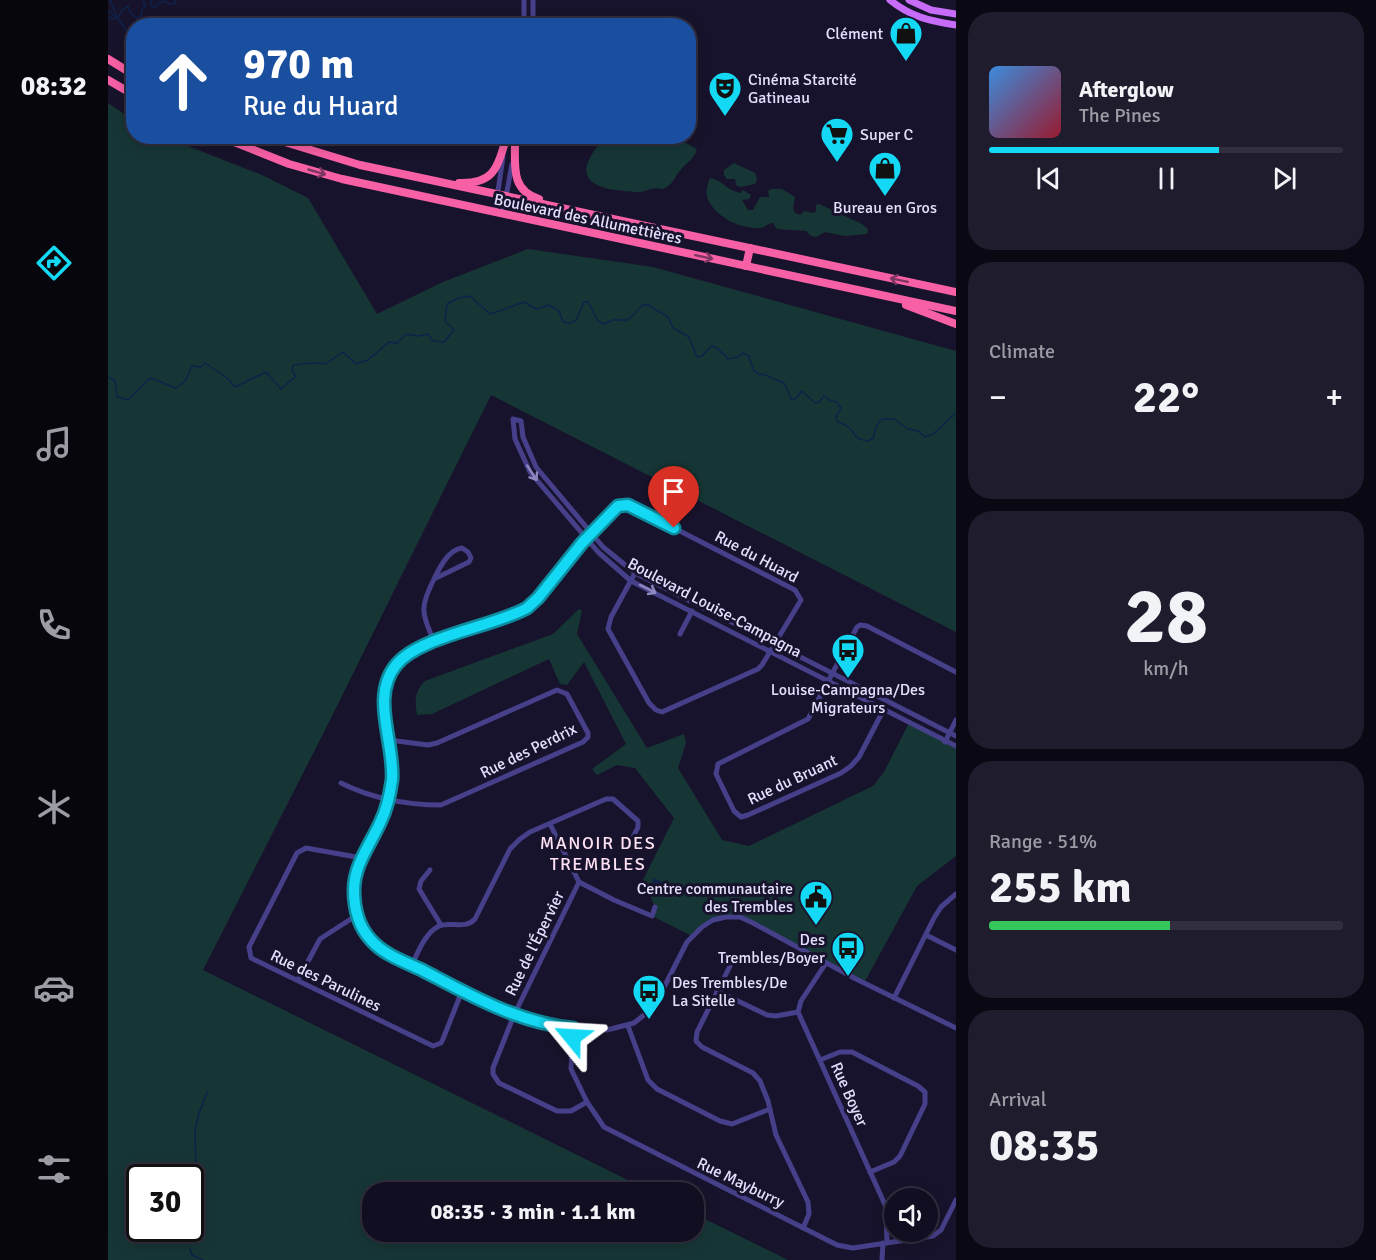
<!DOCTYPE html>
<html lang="en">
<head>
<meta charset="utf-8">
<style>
  :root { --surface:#120e21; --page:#1f1c2e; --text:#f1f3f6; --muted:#9c9ca5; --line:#312e3f; --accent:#14d9f5 }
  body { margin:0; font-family:Signika,sans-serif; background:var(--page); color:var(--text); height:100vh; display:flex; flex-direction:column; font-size:22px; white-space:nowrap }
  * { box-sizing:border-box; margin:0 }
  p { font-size:20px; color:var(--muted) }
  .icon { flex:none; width:33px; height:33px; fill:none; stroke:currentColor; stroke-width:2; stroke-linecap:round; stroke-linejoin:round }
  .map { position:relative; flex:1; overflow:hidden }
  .side { display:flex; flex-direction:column; gap:12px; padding:12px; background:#0a0812; width:420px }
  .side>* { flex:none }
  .banner { position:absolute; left:18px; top:18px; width:570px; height:126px; border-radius:24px; box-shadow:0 3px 15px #0003,0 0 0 2px var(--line); background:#1a4fa0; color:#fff; overflow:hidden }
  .fabs { position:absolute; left:776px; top:1188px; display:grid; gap:12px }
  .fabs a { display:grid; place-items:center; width:54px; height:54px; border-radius:50%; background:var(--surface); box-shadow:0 3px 15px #0003,0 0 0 2px var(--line); font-size:30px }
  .speed { position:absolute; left:18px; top:1164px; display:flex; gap:12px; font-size:30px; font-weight:700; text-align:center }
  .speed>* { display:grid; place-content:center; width:78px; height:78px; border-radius:50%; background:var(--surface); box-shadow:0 3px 15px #0003,0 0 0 2px var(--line); line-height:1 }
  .speed .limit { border:3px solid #111; border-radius:9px; background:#fff; color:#111 }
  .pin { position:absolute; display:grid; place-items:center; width:51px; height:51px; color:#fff; margin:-62px -26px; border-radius:50% 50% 50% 0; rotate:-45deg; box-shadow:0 0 6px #0007 }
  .pin .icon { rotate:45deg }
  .me { position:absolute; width:66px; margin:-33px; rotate:297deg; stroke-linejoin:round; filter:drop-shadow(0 0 4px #0008) }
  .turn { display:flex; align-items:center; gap:21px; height:126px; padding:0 18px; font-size:27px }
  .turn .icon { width:78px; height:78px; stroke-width:2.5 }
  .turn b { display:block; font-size:42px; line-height:51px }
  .big { font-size:45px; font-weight:700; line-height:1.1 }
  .side .card { flex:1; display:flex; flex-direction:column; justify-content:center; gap:9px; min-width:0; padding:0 21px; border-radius:24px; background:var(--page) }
  .side .dial { align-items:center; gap:0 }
  .dial b { font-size:78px; line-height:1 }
  .song { display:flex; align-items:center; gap:18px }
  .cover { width:72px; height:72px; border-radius:9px; background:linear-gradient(135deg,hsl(210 70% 55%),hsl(350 70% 35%)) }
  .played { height:6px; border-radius:3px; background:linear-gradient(90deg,var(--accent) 65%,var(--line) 65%) }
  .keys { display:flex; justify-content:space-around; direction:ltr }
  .heat { display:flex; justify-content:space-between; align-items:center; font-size:33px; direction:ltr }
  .charge { height:9px; border-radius:4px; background:linear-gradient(90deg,#34c759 51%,var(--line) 0) }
  .trip { position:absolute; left:254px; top:1182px; width:342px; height:60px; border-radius:24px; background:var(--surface); box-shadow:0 3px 15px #0003,0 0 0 2px var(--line); font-weight:700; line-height:60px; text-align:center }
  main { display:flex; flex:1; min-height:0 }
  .tab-bar { display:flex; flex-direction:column; width:108px; justify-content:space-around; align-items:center; background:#07060d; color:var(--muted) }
  .tab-bar .icon { width:42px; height:42px }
  .tab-bar .active { color:var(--accent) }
  .tab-bar b { font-size:27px; color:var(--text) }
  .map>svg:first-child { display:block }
  .green { fill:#163635; fill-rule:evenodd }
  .water { fill:#0e224a }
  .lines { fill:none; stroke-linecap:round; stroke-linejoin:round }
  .stream { stroke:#0e224a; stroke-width:1.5 }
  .minor { stroke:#454089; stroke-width:5 }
  .major { stroke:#c76bf9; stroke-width:7 }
  .highway { stroke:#f860a5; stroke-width:8 }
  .oneway { stroke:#7d3662 }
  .oneway2 { stroke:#8d88be }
  .route-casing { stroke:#0d8d9f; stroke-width:15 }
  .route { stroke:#14d9f5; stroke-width:10 }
  .labels { text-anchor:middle; stroke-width:6; stroke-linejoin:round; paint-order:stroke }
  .poi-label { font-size:16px; fill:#e4dffe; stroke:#18132c; text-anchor:end }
  .street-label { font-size:16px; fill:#e4dffe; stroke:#18132c }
  .neighbourhood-label { font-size:18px; letter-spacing:1.5px; fill:#fee1f3; stroke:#18132c }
</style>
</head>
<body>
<main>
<nav class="tab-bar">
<b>08:32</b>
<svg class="icon active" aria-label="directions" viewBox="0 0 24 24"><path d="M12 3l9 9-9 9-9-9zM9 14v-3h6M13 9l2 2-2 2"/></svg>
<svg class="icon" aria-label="music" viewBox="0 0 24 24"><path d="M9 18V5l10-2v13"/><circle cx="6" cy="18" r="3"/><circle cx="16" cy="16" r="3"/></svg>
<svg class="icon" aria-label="phone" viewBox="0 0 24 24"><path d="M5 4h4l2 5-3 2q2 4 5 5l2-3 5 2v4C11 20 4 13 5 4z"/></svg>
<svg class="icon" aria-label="climate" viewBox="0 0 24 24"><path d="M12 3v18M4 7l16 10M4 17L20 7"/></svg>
<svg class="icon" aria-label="car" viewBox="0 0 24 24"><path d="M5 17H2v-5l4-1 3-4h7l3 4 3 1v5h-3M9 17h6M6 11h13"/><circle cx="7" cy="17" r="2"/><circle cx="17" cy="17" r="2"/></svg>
<svg class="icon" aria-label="filters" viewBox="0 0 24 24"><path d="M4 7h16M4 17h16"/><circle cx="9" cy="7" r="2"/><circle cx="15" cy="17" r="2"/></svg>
</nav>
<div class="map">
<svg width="848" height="1260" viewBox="0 0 848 1260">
  <rect width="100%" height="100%" fill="#18132c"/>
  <g class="green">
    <path d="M0,103l25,17 1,16 31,1 97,38 46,23 69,116 66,-32 85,-33 125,18 303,84v281l-465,-237 -163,329 -125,246 449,222h-280v40h321v-19l95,47h-680zM32,1178h50v50h-50z"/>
    <path d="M495,136l72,1 22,12c-3,11 -12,14 -18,23 -6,8 -6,12 -16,17 -13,-3 -15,3 -26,3 -16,-1 -56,-2 -50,-27 3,-10 11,-19 16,-29z"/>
    <path d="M626,163l21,10 2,6 -2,5 -15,3 -4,-2 -1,-6h-8l-3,-4v-5z"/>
    <path d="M602,178c12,2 18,13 30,15l3,-3 8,5 -2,4 -7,1 6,10h5l7,-13h9l-1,-6 3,-2h11l13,8 -2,11 2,5 5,2 4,-4 9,2 3,-2v-6l3,-1 43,20 6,5 -1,5 -22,2 -20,-4 -9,5 -5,-1 -5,-5 -29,-2 -4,-6c-6,0 -7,4 -13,5 -19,1 -46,-11 -53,-31 -2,-6 1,-13 3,-19z"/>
    <path d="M471,609l3,2 -5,23 70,114 37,-14 2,9 -8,25 44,72 27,6 124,-60 11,-14 25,-49 47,23v110l-39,30 -53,97 -124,-66 -27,3 -21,16 -40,-20 3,-9 -12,-27 31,-62 -39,-50 -18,-3 -20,10 -5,-6 34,-25 -42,-82 -17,23 -7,-1 -11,-25 -117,55 -15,1c-2,-15 -3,-23 8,-34l128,-47z"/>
  </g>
  <path class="water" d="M546,878l16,8 -4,9 -16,-8z"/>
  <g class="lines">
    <g class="stream">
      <path d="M2,0l7,17 17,24"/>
      <path d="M43,0l1,7h4l2,-4 7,-2 4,3 7,-1 -1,-3"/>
      <path d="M0,11l8,6"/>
      <path d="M0,17l7,2 6,-5 1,-4 6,-4 3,8 6,4 4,-2 1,-7 4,-3 -3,-4 1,-2"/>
      <path d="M0,377l7,4 2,16 11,3 22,-22 26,10 9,-7 7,-15 9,1 4,-4 22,15 8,9 31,-15 15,17 15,-13 -4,-5 1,-6c13,0 19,-4 32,-1l18,-12 13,12 12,-4 21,-18 8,1 9,-9 12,2 10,-2 5,7 11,1 10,-12 -9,-9 2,-17 11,-6 12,-2 20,18 34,-12 12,7 13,-4 10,6 4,11 8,1 5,-3 8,-18h4l10,19 6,3 9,-4h15l15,-15h5l20,12 5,11 16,9 8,20 5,-1 9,-10 6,2 11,11 10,-2 4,-4 6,2 6,16 6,4 3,-1 21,9 8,17 4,-2 6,-7 13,12 4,-1 5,-6 7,5 6,1 4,6 -5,9 1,4c3,2 7,3 10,5 9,6 4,12 21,15l5,-3 4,-13 5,-6h12l14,10 10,2 7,6 8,-3 23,-21"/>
      <path d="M88,1168l-1,-38 4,-17 9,-22"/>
      <path d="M82,1207l6,-22v-13"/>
      <path d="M76,1228l6,16"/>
      <path d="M82,1249l2,6 11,5"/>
    </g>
    <g class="minor">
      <path d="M416,0v26"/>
      <path d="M425,0v26"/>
      <path d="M387,211l8,-54"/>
      <path d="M395,213l9,-49"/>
      <path d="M527,573l-24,44 -3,12 41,74 7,7 6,2 96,-43 4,-4 39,-65 -6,-10 -162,-83 -8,-3 -10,5 -33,34 -44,55 -18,14c-30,10 -107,31 -125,54 -24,31 0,78 -3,115 -5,43 -40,76 -37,116 2,27 15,45 37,59l70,35 66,29 23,6 56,4 27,-7 20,-16 33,-65 15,-15 11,-7 13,-3h14l13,6 103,56 100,49"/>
      <path d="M326,579c6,-12 14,-29 28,-31l6,4 3,6 -2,4 -35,17c-15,30 -12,33 0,63"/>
      <path d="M572,634l12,-23"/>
      <path d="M776,709l-25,48 -8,9 -10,7 -93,42 -7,2 -7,-6 -18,-37 2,-10 90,-45 49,-92 3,-2 7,1 89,46"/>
      <path d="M848,736l-321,-163 -32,-26 -67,-80 -13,-30 -2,-16 -8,-2 2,20 15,33 68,80 33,29 325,165"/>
      <path d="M837,742l11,-22"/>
      <path d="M233,783c30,15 66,22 100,22l142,-63 5,-5v-4l-21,-39 -10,-4 -120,53 -9,2 -39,-5"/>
      <path d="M442,824l29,58 35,18 38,16 3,-9"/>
      <path d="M254,858l-56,-10 -9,5 -48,94 2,11 182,88 8,-3 2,-4 19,-48"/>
      <path d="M322,870l-9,11 -2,8 22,36"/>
      <path d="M471,882l-65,133 -21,53v6l6,9 58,28h14l16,-9"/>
      <path d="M818,935l30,15"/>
      <path d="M718,963l-25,38 -3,11 88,195 1,36"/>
      <path d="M304,965c6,-13 13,-32 27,-39 12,-5 26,4 36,-7l35,-70 10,-10 10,-7 76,-33h7l25,22v6l-7,14"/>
      <path d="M622,966l-33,66 -1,9 6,6 51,26 7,8 8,20 8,34 32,67 1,12 -6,14"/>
      <path d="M190,980l22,-41 37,-24"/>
      <path d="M609,991l50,24 9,1 22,-4"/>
      <path d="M786,998l40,-80 7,-11 15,-13"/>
      <path d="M520,1026l20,54 9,9 63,32 12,3 38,-15"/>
      <path d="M465,1028l-2,41 16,33 17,25 233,118 16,3 80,-12 8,-6 15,-30"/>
      <path d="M712,1060l20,-8h12l66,34 7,6v12l-25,52 -6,6 -24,10"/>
      <path d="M774,1260l1,-17"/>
    </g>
    <g class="major">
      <path d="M782,0c21,17 40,21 66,25"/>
      <path d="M801,0l22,10 25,4"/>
    </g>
    <g class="highway">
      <path d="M0,59l26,16"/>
      <path d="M0,80l26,15"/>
      <path d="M111,136l70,28 53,15 614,132"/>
      <path d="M157,136l95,29 596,127"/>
      <path d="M407,142c0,25 -4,48 24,57"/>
      <path d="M351,183c33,1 38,-13 46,-41"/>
      <path d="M638,266l4,-18"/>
      <path d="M798,305l50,19"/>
    </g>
  </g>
  <defs><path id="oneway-shaft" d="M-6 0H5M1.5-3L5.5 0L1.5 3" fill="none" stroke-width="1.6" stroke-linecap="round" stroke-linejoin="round" transform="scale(1.5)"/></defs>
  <g class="oneway">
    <use href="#oneway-shaft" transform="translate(209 172) rotate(16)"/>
    <use href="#oneway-shaft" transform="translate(596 257) rotate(12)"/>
    <use href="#oneway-shaft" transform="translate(791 280) rotate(-168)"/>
  </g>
  <g class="oneway2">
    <use href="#oneway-shaft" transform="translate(424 473) rotate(57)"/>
    <use href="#oneway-shaft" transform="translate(540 589) rotate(27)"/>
  </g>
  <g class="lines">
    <defs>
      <path id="route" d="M464,1037l1,-9c-55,-5 -103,-33 -151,-58 -17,-8 -38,-15 -51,-30 -12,-13 -17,-32 -17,-50 0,-25 16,-45 26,-67 7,-14 10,-28 12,-43 3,-37 -22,-83 4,-115 23,-29 97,-38 131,-57l11,-10 44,-55 36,-37 10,-1 46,23"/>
    </defs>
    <use href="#route" class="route-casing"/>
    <use href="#route" class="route"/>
  </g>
  <defs>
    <symbol id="shop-pin" viewBox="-11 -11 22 30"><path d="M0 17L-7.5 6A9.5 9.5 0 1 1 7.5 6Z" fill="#14d9f5" stroke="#18132c"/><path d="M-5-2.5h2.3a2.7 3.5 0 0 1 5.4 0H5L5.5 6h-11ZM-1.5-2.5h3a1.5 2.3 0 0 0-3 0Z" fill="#111"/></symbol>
    <symbol id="theatre-pin" viewBox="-11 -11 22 30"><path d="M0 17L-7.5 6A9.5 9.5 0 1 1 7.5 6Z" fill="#14d9f5" stroke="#18132c"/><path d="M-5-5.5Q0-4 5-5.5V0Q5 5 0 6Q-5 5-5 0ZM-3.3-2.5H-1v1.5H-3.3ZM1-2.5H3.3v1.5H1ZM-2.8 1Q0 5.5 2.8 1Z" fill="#111"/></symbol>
    <symbol id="supermarket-pin" viewBox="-11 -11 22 30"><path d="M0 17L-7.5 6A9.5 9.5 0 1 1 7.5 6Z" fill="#14d9f5" stroke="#18132c"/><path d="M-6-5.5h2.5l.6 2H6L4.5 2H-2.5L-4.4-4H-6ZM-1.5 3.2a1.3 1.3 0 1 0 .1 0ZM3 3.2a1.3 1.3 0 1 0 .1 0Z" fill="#111"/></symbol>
    <symbol id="bus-pin" viewBox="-11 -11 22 30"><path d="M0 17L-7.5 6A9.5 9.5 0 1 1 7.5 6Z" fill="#14d9f5" stroke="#18132c"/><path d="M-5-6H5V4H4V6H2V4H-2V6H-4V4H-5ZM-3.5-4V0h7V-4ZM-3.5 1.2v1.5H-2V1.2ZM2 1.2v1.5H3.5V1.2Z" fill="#111"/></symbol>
    <symbol id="civic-pin" viewBox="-11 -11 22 30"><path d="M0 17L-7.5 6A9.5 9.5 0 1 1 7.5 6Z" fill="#14d9f5" stroke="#18132c"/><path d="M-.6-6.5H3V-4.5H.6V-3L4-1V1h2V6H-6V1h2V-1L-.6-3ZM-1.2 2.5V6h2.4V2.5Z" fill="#111"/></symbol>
  </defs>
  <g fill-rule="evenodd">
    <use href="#shop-pin" x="779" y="14" width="38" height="52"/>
    <use href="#theatre-pin" x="598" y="69" width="38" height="52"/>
    <use href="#supermarket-pin" x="710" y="115" width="38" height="52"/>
    <use href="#shop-pin" x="758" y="149" width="38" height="52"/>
    <use href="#bus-pin" x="721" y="631" width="38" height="52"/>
    <use href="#civic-pin" x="689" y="878" width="38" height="52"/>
    <use href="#bus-pin" x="721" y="929" width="38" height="52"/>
    <use href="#bus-pin" x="522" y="972" width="38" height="52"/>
  </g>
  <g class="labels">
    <g class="poi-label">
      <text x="775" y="39">Clément</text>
      <text x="640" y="85" text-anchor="start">Cinéma Starcité<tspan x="640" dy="18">Gatineau</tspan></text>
      <text x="752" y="140" text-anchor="start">Super C</text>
      <text x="777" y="213" text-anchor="middle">Bureau en Gros</text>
      <text x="740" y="695" text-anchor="middle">Louise-Campagna/Des<tspan x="740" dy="18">Migrateurs</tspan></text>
      <text x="685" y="894">Centre communautaire<tspan x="685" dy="18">des Trembles</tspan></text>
      <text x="717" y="945">Des<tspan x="717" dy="18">Trembles/Boyer</tspan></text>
      <text x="564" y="988" text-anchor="start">Des Trembles/De<tspan x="564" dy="18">La Sitelle</tspan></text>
    </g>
    <g class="street-label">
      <text transform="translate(480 218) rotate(12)" y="6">Boulevard des Allumettières</text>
      <text transform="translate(649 556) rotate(28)" y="6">Rue du Huard</text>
      <text transform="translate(607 607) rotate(28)" y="6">Boulevard Louise-Campagna</text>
      <text transform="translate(420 750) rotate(-26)" y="6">Rue des Perdrix</text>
      <text transform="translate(684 779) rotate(-25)" y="6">Rue du Bruant</text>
      <text transform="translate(426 943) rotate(-64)" y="6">Rue de l'Épervier</text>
      <text transform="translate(218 980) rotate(26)" y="6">Rue des Parulines</text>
      <text transform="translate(742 1094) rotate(66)" y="6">Rue Boyer</text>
      <text transform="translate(633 1182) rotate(26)" y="6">Rue Mayburry</text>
    </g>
    <g class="neighbourhood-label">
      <text x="490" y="849">MANOIR DES<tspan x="490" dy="21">TREMBLES</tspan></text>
    </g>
  </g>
</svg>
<div class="fabs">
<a><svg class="icon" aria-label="sound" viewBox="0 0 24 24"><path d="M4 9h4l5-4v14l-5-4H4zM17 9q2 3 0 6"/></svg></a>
</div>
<div class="speed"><div class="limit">30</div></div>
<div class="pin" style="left:566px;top:528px;background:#d93025"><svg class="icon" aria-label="arrive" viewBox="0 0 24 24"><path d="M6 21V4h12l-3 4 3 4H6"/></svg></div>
<svg class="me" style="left:464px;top:1037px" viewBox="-20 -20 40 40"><path d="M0-17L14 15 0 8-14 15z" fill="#14d9f5" stroke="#fff" stroke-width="4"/></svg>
<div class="trip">08:35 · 3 min · 1.1 km</div>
<div class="banner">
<div class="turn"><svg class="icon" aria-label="ahead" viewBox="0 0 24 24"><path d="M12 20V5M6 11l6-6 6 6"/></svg><div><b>970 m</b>Rue du Huard</div></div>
</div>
</div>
<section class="side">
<div class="card">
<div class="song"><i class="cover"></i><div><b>Afterglow</b><p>The Pines</p></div></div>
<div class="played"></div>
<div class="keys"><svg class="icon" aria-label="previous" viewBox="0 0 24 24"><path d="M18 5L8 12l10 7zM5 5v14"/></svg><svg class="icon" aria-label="pause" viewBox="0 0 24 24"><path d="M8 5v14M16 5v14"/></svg><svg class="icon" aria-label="next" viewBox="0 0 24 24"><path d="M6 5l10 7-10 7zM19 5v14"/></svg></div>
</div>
<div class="card"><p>Climate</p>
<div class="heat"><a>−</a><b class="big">22°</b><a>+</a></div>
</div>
<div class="card dial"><b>28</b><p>km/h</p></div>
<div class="card"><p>Range · 51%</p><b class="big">255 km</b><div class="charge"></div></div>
<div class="card"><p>Arrival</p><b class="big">08:35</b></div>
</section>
</main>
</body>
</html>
